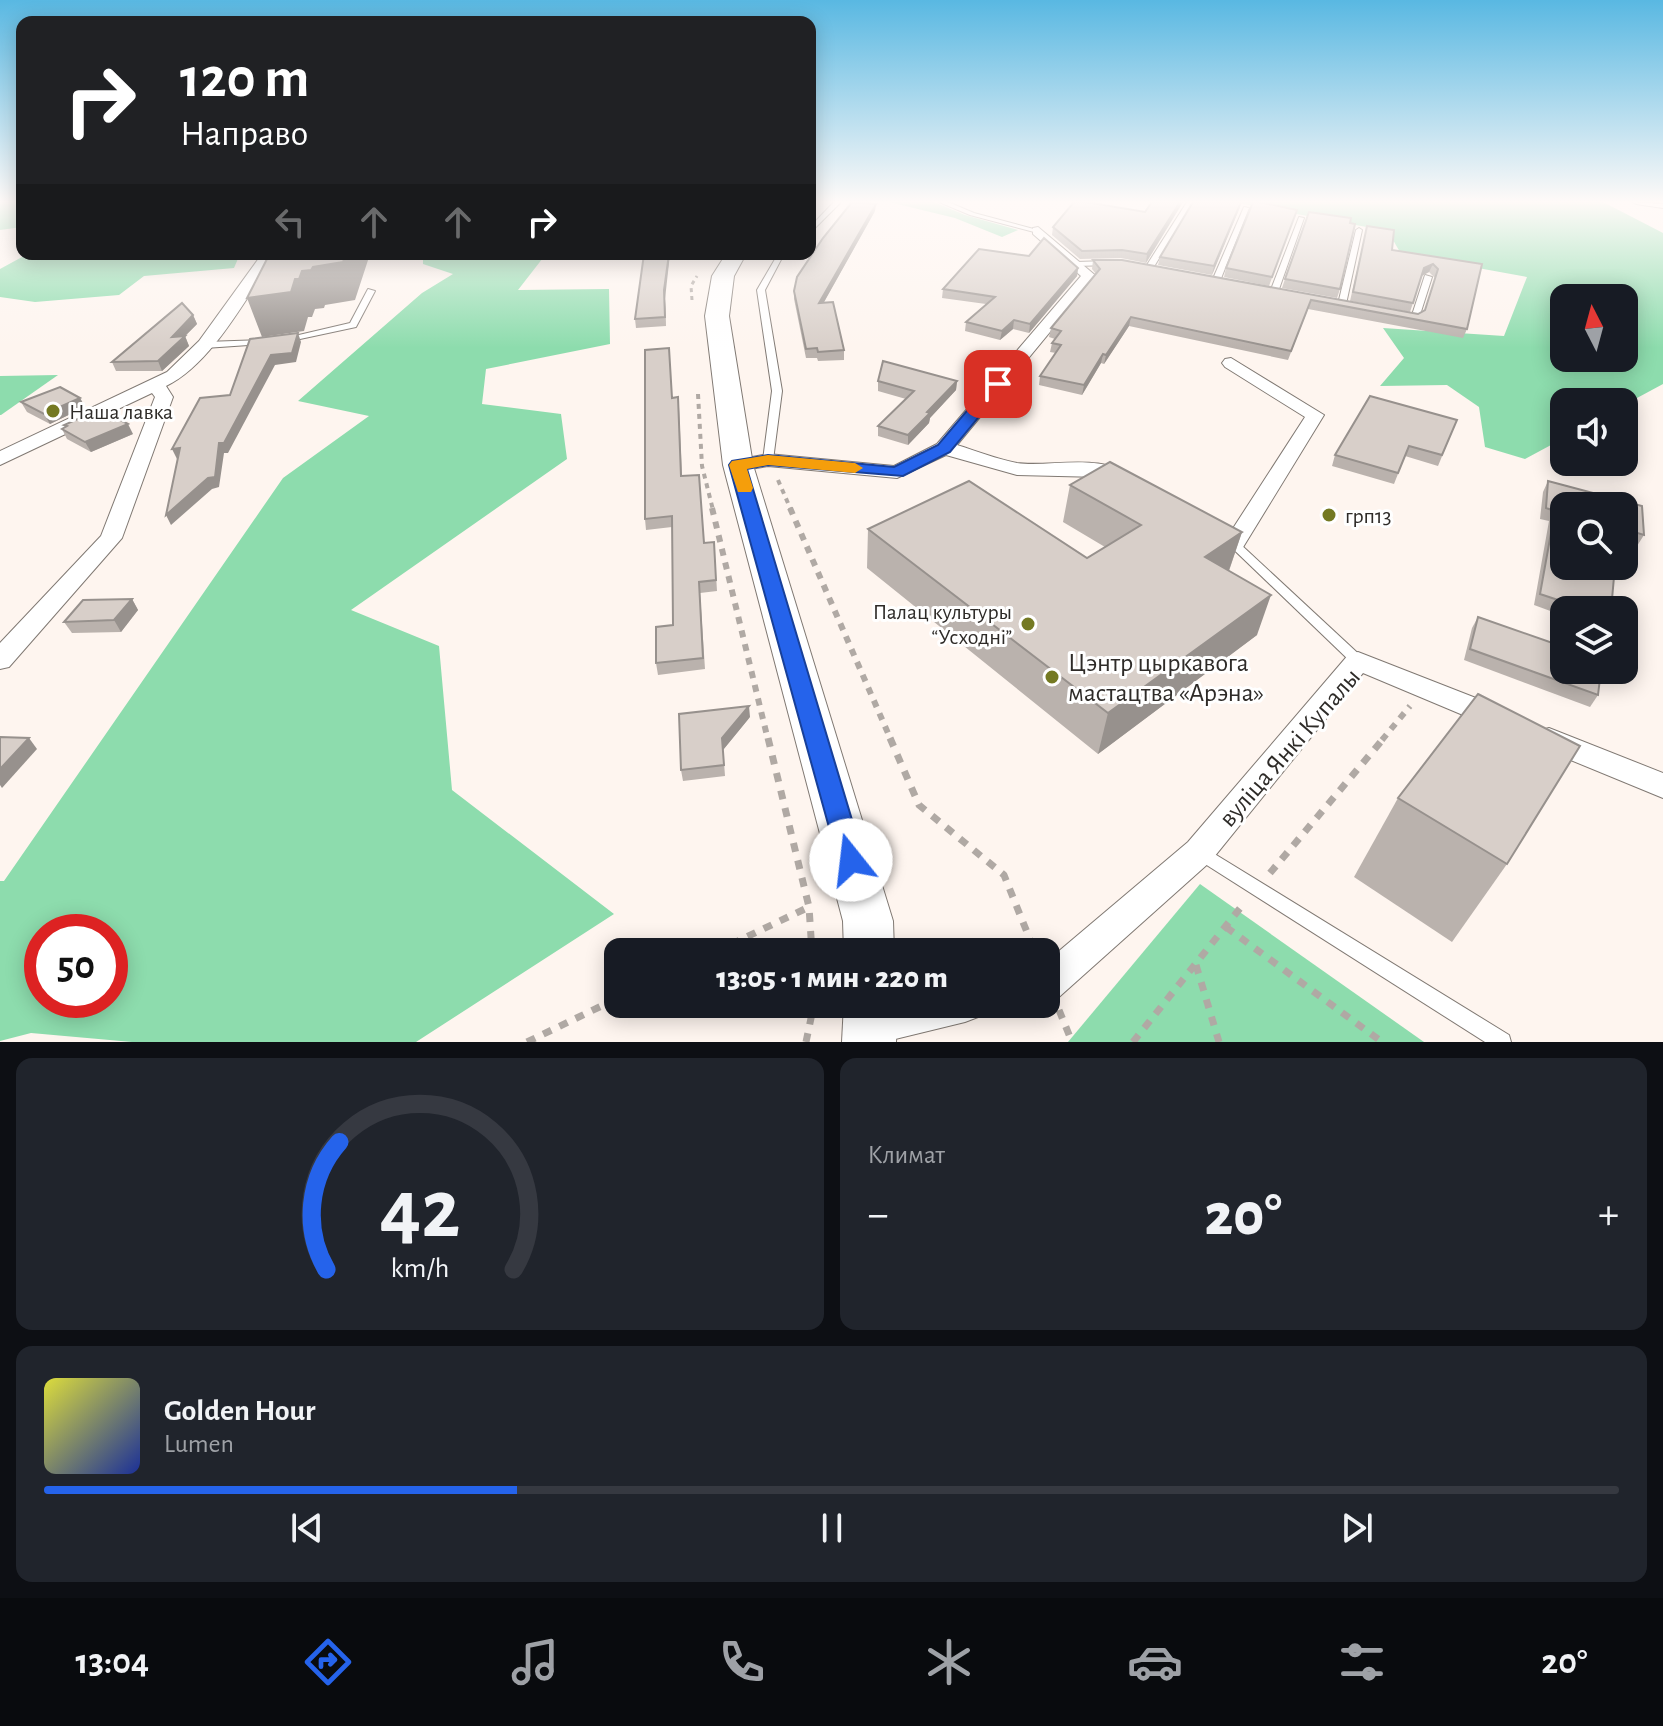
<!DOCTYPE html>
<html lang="ru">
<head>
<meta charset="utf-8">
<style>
  :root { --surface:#171b24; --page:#20242c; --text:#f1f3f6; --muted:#9ea1a6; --line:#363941; --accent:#2563eb }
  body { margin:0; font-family:"Alegreya Sans",sans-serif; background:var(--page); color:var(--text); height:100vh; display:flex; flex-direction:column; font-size:30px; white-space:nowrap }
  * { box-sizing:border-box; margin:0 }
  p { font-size:26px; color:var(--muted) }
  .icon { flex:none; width:44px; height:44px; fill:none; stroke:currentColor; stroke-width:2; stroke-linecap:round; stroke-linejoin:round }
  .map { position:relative; height:1042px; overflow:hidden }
  .panel { display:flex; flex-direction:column; gap:16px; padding:16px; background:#0d0f14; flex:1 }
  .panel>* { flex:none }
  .hud { position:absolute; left:16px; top:16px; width:800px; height:244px; border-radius:16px; box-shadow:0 4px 20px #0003; background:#202124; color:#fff; overflow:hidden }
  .needle { width:52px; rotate:354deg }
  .tools { position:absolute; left:1550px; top:284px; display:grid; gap:16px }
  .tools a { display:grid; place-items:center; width:88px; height:88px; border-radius:16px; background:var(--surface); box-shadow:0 4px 20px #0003; font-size:40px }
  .speed { position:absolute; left:24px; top:914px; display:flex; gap:16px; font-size:40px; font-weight:700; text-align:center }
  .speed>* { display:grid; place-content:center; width:104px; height:104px; border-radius:50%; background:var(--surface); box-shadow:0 4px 20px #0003; line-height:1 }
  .speed .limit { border:12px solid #d22; background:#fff; color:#111 }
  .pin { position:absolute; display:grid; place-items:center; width:68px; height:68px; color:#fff; margin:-34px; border-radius:16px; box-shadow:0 4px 12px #0006 }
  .me { position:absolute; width:88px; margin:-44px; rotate:344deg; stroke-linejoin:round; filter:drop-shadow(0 0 6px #0008) }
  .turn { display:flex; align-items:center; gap:28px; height:168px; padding:0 32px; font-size:36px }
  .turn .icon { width:104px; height:104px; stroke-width:2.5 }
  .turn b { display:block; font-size:56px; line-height:68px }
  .lanes { display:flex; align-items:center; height:76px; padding:0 32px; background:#0003; justify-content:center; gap:40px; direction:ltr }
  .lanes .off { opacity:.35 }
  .big { font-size:60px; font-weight:800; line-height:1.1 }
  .panel .card { flex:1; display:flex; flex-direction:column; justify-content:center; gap:12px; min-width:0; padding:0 28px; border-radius:16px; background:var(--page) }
  .panel .dial { align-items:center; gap:0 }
  .dial svg { height:208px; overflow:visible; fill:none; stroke:var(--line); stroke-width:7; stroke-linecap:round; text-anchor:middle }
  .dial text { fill:var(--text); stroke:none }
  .song { display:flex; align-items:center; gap:24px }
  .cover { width:96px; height:96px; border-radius:12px; background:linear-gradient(135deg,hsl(60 70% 55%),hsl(230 70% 35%)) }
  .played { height:8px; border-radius:4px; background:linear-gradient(90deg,var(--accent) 30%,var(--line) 30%) }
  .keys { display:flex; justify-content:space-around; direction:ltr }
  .heat { display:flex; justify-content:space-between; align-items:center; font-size:44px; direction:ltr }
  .panel .tiles { flex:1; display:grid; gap:16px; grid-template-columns:1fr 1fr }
  .card:last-child { grid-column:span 2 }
  .trip { position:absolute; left:604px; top:938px; width:456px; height:80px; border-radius:16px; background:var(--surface); box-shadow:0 4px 20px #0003; font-weight:800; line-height:80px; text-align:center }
  .tab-bar { display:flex; height:128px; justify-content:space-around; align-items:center; background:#090b0e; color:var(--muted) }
  .tab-bar .icon { width:56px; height:56px }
  .tab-bar .current { color:var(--accent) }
  .tab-bar b { font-size:36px; color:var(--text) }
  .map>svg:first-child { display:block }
  .green { fill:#8ddcad; fill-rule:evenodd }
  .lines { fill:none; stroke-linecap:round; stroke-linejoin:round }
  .lane-casing { stroke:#807973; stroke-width:2 }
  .street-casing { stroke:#807973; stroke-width:2 }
  .secondary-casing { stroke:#807973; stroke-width:2 }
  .path-far3 { stroke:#b0a9a4; stroke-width:3; stroke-dasharray:4 4; stroke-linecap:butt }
  .path-far2 { stroke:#b0a9a4; stroke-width:4; stroke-dasharray:5 5; stroke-linecap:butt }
  .path-far1 { stroke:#b0a9a4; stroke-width:6; stroke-dasharray:7 7; stroke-linecap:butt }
  .path { stroke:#b0a9a4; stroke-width:7; stroke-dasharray:9 9; stroke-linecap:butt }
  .lane { fill:#fff; fill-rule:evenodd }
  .street { fill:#fff; fill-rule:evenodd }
  .secondary { fill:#fff; fill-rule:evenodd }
  .wall { fill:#bab2ad }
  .shaded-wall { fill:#97918d }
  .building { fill:#d8cfc9; stroke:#97918d; stroke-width:2 }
  .route { fill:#2563eb; stroke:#184099; stroke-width:2 }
  .slow { fill:#f59e0b }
  .poi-dot { fill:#747922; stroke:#fff; stroke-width:3 }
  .labels { text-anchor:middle; stroke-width:6; stroke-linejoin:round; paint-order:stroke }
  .poi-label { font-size:22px; fill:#2e2b28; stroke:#fff; text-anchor:start }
  .near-poi-label { font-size:26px; fill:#2e2b28; stroke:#fff; text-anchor:start }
  .near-street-label { font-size:26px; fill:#2e2b28; stroke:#fff }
</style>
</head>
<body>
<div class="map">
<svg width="1663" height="1042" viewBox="0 0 1663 1042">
  <rect width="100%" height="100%" fill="#fef5ef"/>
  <g class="green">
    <path d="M0,202h22v25l-22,3z"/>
    <path d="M889,202h45l31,13 53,15 -16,7 -47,-19z"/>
    <path d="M1233,202h370l60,31v151l-39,21v-3h-60v36l-39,21 -40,-12 -6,-40 -32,-22 -67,1 24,-28 -21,-30 121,8 23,-59 -126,-23 -13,-23zM1564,298h60v60h-60z"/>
    <path d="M42,254h198l-6,14 -90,8 -25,19 -84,7 -35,-5v-28l22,-12z"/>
    <path d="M423,254h123l-28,36 91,-1 1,55 -124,25 -4,35 79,10 6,45 -216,151 88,36 13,144 162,124 -198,128h-284l-101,-9 -31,8v-160h4l279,-403 86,-62 -71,-15 124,-108 31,-19 -30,-10zM42,932h68v68h-68z"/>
    <path d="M58,375l-57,40h-1v-39z"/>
    <path d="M1200,884l224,158h-356z"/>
  </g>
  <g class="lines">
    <defs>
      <g id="lane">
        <path d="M834,202h7l-31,31v-6z"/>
        <path d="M939,202h9l26,11 67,18 -3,2 -68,-18z"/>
        <path d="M1187,202h6l-41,68h-6l-1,-2z"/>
        <path d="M1633,202l30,2v4l-27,-4z"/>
        <path d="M1244,207l5,1 -29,73 -7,2 -1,-2z"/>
        <path d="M1299,217l5,1 -26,74 -7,2 -1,-2z"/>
        <path d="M1359,228l3,2 -16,74 -4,2 -4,-2 18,-74z"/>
        <path d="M778,254h6l-19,36 17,101 -9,69 -5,3 -5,-3 9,-69 -15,-101z"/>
        <path d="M1107,261l4,2 -1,2 -34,1 -4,-2 4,-2z"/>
        <path d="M1425,275l7,2 -13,41 -4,2 -11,-1v-4h8z"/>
        <path d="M368,289l7,2 -19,36 -70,15 -4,-2 4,-2 64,-15z"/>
        <path d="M261,340l4,2 -1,2 -59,4 -4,-3 4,-3z"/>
        <path d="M1234,540l4,2 125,116 2,3 -2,3 -5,2 -5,-2 -123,-118 -2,-2 2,-2z"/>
        <path d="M1200,845l309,190 2,7h-26l-291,-185 -2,-5 2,-5z"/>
      </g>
      <g id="street">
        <path d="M1038,227l58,49 -139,169c19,6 40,14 60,18 34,5 91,-13 115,18l-3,4h-14l-15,-8 -83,-2 -71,-20 -49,23 -129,-12 -30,5 -7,-2 -3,-4 3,-4 37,-7 126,12 43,-22 144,-168 -48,-42v-6z"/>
        <path d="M262,254h14c-29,42 -64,110 -110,132l7,11 -51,141 -113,129 -9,2v-26l101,-107 54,-139 -3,-4 -152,72v-14l167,-79 32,-31z"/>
        <path d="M1231,358l93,57 -79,129 -3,5c-12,3 -25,-1 -32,-12l3,-5 17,1 75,-116 -80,-50 -3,-4 3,-4z"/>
        <path d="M1358,652l146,57 4,8 -4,8 -10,3 -131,-55 -153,189 -151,135 -13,6v-41l142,-120 161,-188z"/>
        <path d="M1549,728l114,45v25l-124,-51 -4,-8 4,-8z"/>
        <path d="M887,1004h96l-5,13 -13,5 -82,20 -24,-3 -6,-13 6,-13z"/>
      </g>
      <g id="secondary">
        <path d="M726,254h20l-12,22 -5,40 24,149 140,456 1,31h-50l-1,-31 -120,-456 -18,-149 7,-40z"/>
        <path d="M844,1004h54l-2,38h-54z"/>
      </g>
    </defs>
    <use href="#lane" class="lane-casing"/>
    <use href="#street" class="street-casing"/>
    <use href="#secondary" class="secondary-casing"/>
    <path class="path-far3" d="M692,300l-1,-14 6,-10"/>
    <g class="path-far2">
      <path d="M698,394l4,72 11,44"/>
      <path d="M778,480l13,30"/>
    </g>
    <g class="path-far1">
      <path d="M712,508l56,232"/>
      <path d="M790,508l101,232"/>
      <path d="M1382,740l28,-34"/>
    </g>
    <g class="path">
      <path d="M768,738l41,169 3,45"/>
      <path d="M890,738l29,67 85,70 31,77"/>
      <path d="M1270,873l114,-135"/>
      <path d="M1226,927l156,115"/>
      <path d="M715,952l94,-45"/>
      <path d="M1196,965l23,77"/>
      <path d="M1059,1010l13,32"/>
      <path d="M527,1042l91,-44"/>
      <path d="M806,1042l8,-38"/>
      <path d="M1133,1042l112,-140"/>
    </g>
    <use href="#lane" class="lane"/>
    <use href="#street" class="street"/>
    <use href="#secondary" class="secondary"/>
  </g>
  <g class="wall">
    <path d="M1183,202l-37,61 -25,-5 -41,1 -28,-24 1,-8 92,-15z"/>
    <path d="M1241,202l-29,73 -54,-10 2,-8z"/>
    <path d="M1297,210l-28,76 -45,-9 2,-9z"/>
    <path d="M875,211l-51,91 20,48v10l-26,1 -1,-3h-11l-12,-59v-8z"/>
    <path d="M1367,226l25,24 90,14 -15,65 -4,9 -155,-29 -20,51 -159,-34 -25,38 -3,-1 -19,32 -43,-10 1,-9 16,-23 -6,-1 2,-9 3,-4 -6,-2 2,-9 45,-54 -4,-5 1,-9 325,54 7,-4 10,-32 -6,-6 -7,4 -12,36 -60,-11z"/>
    <path d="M1078,268l-1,8 -48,57 -16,-4 -13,11 -35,-9 1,-9 20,-18 -44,-6 1,-9z"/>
    <path d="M1285,279l55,10 -3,9 -55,-10z"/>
    <path d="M665,299l1,27 -30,2 -1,-9z"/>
    <path d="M193,315l4,9 -12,12 4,10 -27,25h-46l-4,-9z"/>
    <path d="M878,381h79l-1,9 -26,28 -1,5 -21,22 -30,-9v-10l28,-27 -28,-8z"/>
    <path d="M80,398l5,9 -35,17 -23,-12 -6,-10z"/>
    <path d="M673,398l6,9 3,69 22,67 10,-1 3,49 -17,2 5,76 -47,6 -2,-12 17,-38 -1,-98 -26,3 -1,-11z"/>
    <path d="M1457,420l-19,46 -33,-10 -11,28 -62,-18 3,-11z"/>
    <path d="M64,425l69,9 -42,18 -24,-13 -5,-10 4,-2z"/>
    <path d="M1548,481l94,25 2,29 -7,11 -13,-4v-36h-60v60h51l-4,44h-47v6l-30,-11 15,-84 -9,-2 3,-27z"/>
    <path d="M1070,485l172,47 -13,39 28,64 -159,119 -231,-186 1,-39 219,29 18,-11 -42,-25z"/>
    <path d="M132,599l6,11 -17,22 -49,1 -8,-11z"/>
    <path d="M1478,617l120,78 -8,12 -126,-47 8,-32z"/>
    <path d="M750,717l-27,33 2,26 -42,5 -2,-11z"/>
    <path d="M1398,798l109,66 -55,78 -98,-65z"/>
  </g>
  <g class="shaded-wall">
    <path d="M1180,202h3l-37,61 1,-9z"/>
    <path d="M1241,202l-1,5 -28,68 2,-9z"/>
    <path d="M876,204l-1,7 -56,100v-8z"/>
    <path d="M346,254h24l-15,46 -30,5 -1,3 -9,1 -3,8h-4l-4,14 -42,6 -15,-39 48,-19 7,-8z"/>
    <path d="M669,254h1l-5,45 1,27 -2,-36z"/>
    <path d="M1433,264l-4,8 -8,4 3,-8z"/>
    <path d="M1078,268l-1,8 -48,57 1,-9z"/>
    <path d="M193,315l4,9 -13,13 1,-1 4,10 -27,25 -4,-10 14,-24z"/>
    <path d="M1131,317l-2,9 -25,38 2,-9z"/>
    <path d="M1014,320l-1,9 -13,11 2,-9z"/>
    <path d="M298,333l3,9 -5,20 -21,3 -47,88h-4l-5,34 -7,2 -41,36 -5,-10 53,-72 52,-88z"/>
    <path d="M1103,354l-2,9 -19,32 2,-10z"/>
    <path d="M957,381l-1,9 -26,28 -1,5 -21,22v-10l19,-23z"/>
    <path d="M80,398l5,9 -35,17 -6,-10z"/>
    <path d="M128,424l5,10 -42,18 -6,-10z"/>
    <path d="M180,448l5,10 -8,1 -5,-10z"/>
    <path d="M1242,532l-13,38 -36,26 12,-39z"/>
    <path d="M1271,595l-14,40 -159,119 10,-41z"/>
    <path d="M132,599l6,11 -17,22 -7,-12z"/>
    <path d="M749,706l1,11 -27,33 2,26 -3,-38z"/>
    <path d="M29,738l8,11 -35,39 -2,-3v-16z"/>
  </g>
  <g class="building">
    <path d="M852,202l24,2 -57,99 14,-1 11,48 -26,2 -1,-4 -11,1 -12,-58 3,-14 26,-39z"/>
    <path d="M1074,202h12l59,10 7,-10h28l-33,52 -25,-4 -40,1 -29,-24z"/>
    <path d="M1193,202h48l-27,64 -54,-9z"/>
    <path d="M1253,202h6l38,8 -25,67 -46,-9z"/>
    <path d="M1309,212l42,6 -1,5 5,1 -15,65 -55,-10z"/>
    <path d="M1367,226l27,4 -2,20 90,14 -15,65 -156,-29 -20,51 -160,-34 -25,38 -3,-1 -19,31 -44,-9 21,-31 -9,-2 9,-12 -10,-3 49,-59 -7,-9h29l296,54 7,-4 13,-41 -5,-5 -9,4 -11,35 -60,-11z"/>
    <path d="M1044,238l34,30 -48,56 -16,-4 -12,11 -36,-9 29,-25 -52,-8 36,-40 50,7z"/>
    <path d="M276,254h70l-3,8 -30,5 -2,3 -9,1 -3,8h-4l-4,13 -44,6 20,-39 7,-1z"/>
    <path d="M644,254h25l-5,36 1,27 -30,2z"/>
    <path d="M182,303l11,12 -21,22 13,-1 -27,25 -46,1z"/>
    <path d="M298,333l-6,20 -21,2 -47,88h-5l-4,34 -7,1 -42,37 14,-67 -8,1 28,-51 30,-3 20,-56z"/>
    <path d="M669,348l3,50 6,-1 3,79 18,-1 5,68 10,-1 2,38 -17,2 4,76 -47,5v-36l17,-2 -1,-109 -27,3v-169z"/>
    <path d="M883,361l74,20 -30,31 3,1 -22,22 -30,-9 36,-35 -36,-10z"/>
    <path d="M60,387l20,11 -36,16 -23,-12z"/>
    <path d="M1370,396l87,24 -15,35 -33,-9 -11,27 -63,-18z"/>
    <path d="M100,409l28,15 -43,18 -23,-13 5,-3 -3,-1z"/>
    <path d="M1110,462l132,70 -37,25 66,38 -163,118 -240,-184 101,-48 118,77 54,-33 -71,-40z"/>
    <path d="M1548,481l94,25 2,29 -20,-6v-23h-60v60h51l-4,44h-23l-48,-16 15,-83 -9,-3z"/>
    <path d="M132,599l-18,21 -50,2 19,-22z"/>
    <path d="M1478,617l86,30v23h37l-3,25 -128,-46z"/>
    <path d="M1478,694l102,52 -73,118 -109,-66z"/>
    <path d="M749,706l-27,32 2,27 -43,5 -2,-56z"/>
    <path d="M0,737l29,1 -29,31z"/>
  </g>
  <linearGradient id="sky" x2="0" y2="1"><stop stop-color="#59b8e2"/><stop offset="0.58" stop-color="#fffaf8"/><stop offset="1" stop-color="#fffaf8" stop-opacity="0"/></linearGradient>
  <rect width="1663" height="348" fill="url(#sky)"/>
  <path class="route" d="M998,379l8,5 -56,68 -47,24 -135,-11 -21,4 117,391 -4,8 -9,3 -9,-3 -4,-8 -109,-395 3,-4 36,-6 126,12 44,-22 55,-65z"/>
  <path class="slow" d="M768,455l87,8 8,5 -8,5 -87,-8 -21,4 6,19 -2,4h-13l-9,-27 3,-4z"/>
  <g class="poi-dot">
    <circle cx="53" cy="411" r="8"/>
    <circle cx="1329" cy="515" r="8"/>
    <circle cx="1028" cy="624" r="8"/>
    <circle cx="1052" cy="677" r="8"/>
  </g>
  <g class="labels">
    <g class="poi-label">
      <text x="69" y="419">Наша лавка</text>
      <text x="1345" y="523">грп13</text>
      <text x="1012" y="619" text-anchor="end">Палац культуры<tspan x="1012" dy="25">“Усходні”</tspan></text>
    </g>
    <g class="near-poi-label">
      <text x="1068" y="671">Цэнтр цыркавога<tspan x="1068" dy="30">мастацтва «Арэна»</tspan></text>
    </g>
    <g class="near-street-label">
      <text transform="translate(1289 747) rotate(-49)" y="9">вуліца Янкі Купалы</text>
    </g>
  </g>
</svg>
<div class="tools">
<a><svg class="needle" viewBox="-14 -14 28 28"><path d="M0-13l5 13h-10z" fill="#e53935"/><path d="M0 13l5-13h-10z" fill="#9ea1a6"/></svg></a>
<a><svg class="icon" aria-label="sound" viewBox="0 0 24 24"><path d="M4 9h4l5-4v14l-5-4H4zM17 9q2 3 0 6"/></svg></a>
<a><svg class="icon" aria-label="search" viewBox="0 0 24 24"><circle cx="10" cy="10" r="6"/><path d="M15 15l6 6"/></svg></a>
<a><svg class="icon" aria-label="layers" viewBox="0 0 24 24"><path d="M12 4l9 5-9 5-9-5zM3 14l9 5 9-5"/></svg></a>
</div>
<div class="speed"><div class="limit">50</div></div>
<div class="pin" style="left:998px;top:384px;background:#d93025"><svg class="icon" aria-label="arrive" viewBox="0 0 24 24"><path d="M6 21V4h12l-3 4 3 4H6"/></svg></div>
<svg class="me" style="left:851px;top:860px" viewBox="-20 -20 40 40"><circle r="19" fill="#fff"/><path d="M0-13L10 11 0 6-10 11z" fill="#2563eb"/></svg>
<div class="trip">13:05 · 1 мин · 220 m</div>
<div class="hud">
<div class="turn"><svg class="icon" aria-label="right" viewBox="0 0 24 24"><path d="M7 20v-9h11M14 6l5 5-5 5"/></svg><div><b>120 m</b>Направо</div></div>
<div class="lanes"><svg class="icon off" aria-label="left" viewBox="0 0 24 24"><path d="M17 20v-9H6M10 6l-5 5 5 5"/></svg><svg class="icon off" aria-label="ahead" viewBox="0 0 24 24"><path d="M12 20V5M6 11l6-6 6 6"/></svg><svg class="icon off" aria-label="ahead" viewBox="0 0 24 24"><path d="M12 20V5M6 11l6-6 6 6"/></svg><svg class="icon" aria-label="right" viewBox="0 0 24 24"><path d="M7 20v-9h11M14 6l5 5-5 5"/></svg></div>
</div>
</div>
<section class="panel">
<div class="tiles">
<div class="card dial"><svg viewBox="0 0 100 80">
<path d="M14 69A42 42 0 1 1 86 69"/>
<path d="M14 69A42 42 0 0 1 19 20" stroke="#2563eb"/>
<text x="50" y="56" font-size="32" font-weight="700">42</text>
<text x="50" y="72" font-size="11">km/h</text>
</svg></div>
<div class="card"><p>Климат</p>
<div class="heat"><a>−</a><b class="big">20°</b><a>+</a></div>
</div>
<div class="card">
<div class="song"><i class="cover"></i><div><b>Golden Hour</b><p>Lumen</p></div></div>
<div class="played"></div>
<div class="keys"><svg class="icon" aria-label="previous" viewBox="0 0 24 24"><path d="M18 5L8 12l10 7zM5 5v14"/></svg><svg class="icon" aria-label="pause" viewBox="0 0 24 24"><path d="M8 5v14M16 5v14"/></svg><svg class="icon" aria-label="next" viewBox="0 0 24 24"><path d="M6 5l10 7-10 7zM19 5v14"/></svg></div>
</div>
</div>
</section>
<nav class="tab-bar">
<b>13:04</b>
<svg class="icon current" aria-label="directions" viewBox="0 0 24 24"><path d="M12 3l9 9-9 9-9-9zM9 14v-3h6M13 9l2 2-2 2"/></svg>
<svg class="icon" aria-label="music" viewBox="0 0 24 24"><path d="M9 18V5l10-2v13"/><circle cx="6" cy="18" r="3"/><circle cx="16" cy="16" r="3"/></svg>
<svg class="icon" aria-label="phone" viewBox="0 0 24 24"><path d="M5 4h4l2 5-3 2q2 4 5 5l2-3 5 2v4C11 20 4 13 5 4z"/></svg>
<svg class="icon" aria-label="climate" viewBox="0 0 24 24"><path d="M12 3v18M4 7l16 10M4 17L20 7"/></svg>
<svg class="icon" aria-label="car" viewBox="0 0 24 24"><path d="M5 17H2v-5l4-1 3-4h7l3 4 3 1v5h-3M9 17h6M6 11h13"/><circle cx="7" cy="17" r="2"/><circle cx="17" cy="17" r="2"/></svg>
<svg class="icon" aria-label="filters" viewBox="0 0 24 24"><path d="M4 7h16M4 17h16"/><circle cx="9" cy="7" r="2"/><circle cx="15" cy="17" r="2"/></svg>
<b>20°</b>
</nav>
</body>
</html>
